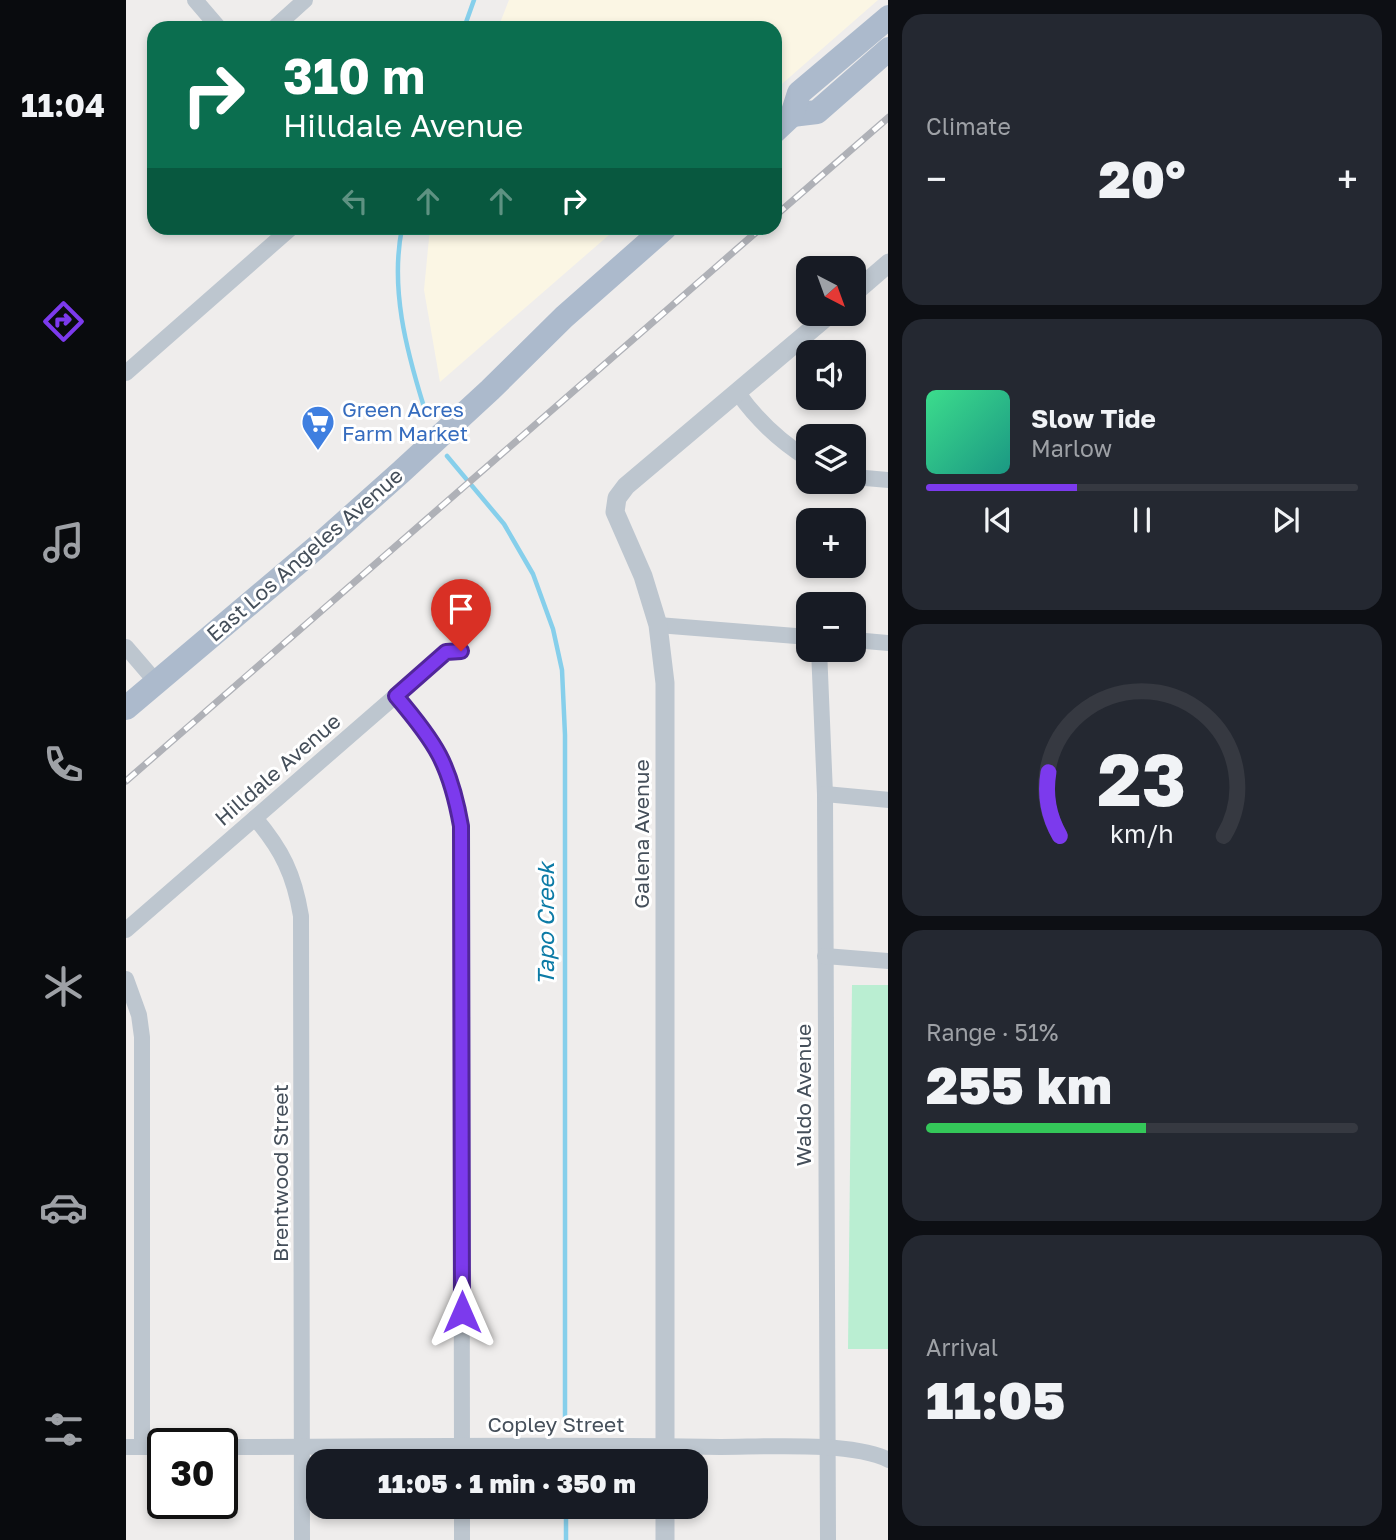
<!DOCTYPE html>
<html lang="en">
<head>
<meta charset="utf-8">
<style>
  :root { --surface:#171b24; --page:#242831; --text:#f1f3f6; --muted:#9ea1a6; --line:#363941; --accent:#7c3aed }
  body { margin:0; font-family:"Golos Text",sans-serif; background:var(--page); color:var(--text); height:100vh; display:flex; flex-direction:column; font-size:26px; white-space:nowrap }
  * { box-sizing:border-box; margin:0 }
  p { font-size:23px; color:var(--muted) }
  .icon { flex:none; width:38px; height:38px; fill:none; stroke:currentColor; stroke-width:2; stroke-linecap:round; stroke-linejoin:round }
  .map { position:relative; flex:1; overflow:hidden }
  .panel { display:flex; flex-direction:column; gap:14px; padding:14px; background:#0d0f14; width:508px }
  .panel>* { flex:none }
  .top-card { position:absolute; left:21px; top:21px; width:635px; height:214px; border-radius:21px; box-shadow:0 4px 10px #0003; background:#0b6e4f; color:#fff; overflow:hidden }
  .needle { width:46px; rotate:139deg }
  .buttons { position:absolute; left:670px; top:256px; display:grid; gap:14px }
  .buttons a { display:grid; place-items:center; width:70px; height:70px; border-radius:14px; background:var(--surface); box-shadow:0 4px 10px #0003; font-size:35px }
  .speed { position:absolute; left:21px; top:1428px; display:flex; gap:14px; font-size:35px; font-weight:700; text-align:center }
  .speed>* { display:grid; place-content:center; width:91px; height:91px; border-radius:50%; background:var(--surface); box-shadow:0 4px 10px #0003; line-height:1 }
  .speed .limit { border:4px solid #111; border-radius:10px; background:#fff; color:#111 }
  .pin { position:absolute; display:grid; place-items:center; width:60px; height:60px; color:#fff; margin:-72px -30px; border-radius:50% 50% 50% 0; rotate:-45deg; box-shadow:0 0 7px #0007 }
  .pin .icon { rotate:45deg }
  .me { position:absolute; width:77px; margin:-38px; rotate:0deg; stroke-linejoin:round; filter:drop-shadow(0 0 5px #0008) }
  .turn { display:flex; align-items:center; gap:24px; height:147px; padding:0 21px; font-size:32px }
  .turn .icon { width:91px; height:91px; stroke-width:2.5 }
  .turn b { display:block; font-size:49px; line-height:60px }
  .lanes { display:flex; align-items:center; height:66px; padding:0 21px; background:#0003; justify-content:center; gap:35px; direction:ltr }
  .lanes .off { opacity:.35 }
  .big { font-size:52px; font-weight:800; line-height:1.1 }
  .panel .widget { flex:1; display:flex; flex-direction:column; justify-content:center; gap:10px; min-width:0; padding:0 24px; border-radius:21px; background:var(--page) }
  .panel .dial { align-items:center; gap:0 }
  .dial svg { height:182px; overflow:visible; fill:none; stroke:var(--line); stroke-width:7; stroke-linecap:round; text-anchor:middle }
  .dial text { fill:var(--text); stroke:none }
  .song { display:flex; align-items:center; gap:21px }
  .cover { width:84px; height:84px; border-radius:10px; background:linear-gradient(135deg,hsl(150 70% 55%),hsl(170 70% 35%)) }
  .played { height:7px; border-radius:4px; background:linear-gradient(90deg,var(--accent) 35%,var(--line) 35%) }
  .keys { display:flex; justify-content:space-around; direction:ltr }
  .heat { display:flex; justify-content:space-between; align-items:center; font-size:38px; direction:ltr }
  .charge { height:10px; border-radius:5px; background:linear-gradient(90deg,#34c759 51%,var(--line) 0) }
  .trip { position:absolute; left:180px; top:1449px; width:402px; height:70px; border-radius:21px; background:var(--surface); box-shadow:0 4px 10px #0003; font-weight:800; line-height:70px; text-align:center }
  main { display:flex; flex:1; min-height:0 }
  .dock { display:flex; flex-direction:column; width:126px; justify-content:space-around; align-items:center; background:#090b0e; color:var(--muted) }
  .dock .icon { width:49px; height:49px }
  .dock .active { color:var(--accent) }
  .dock b { font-size:32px; color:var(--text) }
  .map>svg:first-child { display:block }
  .commercial { fill:#fbf6e4 }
  .grass { fill:#baeed2 }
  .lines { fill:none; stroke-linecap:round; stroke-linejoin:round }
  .stream { stroke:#86cfeb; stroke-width:4.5 }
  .minor { stroke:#bdc6cf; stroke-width:16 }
  .tertiary { stroke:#bdc6cf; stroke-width:19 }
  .primary { stroke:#acbacc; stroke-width:24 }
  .rail-casing { stroke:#afb1b7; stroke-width:7 }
  .rail { stroke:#fff; stroke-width:4.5; stroke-dasharray:13; stroke-linecap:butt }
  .route-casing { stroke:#51269a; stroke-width:18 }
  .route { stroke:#7c3aed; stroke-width:12 }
  .labels { text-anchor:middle; stroke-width:6; stroke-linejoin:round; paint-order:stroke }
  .shop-label { font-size:21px; fill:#366cbe; stroke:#fff; text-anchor:start }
  .street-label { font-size:21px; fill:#454f5a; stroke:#fff }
  .water-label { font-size:23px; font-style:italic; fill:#0c7ba6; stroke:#fff }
</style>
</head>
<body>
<main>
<nav class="dock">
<b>11:04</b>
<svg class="icon active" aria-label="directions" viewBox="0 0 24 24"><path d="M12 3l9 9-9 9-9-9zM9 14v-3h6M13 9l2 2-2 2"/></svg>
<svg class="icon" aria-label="music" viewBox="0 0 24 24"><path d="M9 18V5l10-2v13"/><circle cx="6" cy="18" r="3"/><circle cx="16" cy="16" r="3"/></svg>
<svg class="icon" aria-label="phone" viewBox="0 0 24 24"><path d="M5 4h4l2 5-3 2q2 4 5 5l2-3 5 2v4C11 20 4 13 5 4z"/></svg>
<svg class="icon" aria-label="climate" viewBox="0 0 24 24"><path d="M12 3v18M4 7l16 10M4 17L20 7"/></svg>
<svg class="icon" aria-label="car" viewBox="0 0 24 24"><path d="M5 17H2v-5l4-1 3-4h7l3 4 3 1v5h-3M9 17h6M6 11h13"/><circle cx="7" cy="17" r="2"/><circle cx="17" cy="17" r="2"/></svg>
<svg class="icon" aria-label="filters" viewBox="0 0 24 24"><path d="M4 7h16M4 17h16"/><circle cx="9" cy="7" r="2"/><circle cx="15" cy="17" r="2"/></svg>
</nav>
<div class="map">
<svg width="763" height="1540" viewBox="0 0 763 1540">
  <rect width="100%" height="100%" fill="#efedec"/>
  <g class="commercial">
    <path d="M383,0h369l-103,90v-62h-277z"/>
    <path d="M304,228h187l-177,154 -16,-92z"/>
  </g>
  <path class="grass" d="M726,985h36v364h-40z"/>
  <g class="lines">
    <g class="stream">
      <path d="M338,28l10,-28"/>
      <path d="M276,228c-12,60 4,121 22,179"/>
      <path d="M321,456l57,68 29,50 20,55 9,41 3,65v690"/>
      <path d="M440,1507v33"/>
    </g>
    <g class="minor">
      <path d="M69,0l24,28"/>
      <path d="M148,28l31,-28"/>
      <path d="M0,373l165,-145"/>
      <path d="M612,393c19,27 43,49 70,66"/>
      <path d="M728,477l35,3"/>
      <path d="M532,625l150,12"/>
      <path d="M728,640l35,3"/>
      <path d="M0,647l31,36"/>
      <path d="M693,649l6,145 3,746"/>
      <path d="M269,696c41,47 55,68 66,130l1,635"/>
      <path d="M699,794l64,6"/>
      <path d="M129,818c27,32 39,56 46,98l1,624"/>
      <path d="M0,930l320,-278 15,-1"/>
      <path d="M699,956l64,5"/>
      <path d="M0,979l13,36 3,22v410"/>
      <path d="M0,1447h37"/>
      <path d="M96,1447c166,0 332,-3 499,0 43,0 130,-6 168,13"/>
      <path d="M336,1507v33"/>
    </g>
    <g class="tertiary">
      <path d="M728,293l35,-30"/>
      <path d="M539,1461v-778l-7,-58 -15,-49 -28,-64 2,-14 9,-12 205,-173"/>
      <path d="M539,1540v-33"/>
    </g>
    <g class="primary">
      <path d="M666,115l25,-3 72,-63"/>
      <path d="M649,131l17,-16 7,-22 90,-76"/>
      <path d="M0,708l192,-162 83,-74 89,-82 74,-73 101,-89"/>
    </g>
    <defs>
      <g id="rail">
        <path d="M649,216l114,-99"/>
        <path d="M0,781l635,-553"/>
      </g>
    </defs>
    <use href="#rail" class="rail-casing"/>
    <use href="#rail" class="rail"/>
  </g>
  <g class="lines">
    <defs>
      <path id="route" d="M335,651l-15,1 -50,44c40,47 54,68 65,130l1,486"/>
    </defs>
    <use href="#route" class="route-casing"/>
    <use href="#route" class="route"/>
  </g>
  <defs>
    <symbol id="supermarket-pin" viewBox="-11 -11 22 30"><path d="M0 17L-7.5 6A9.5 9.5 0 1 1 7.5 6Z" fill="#3f7fe0" stroke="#fff"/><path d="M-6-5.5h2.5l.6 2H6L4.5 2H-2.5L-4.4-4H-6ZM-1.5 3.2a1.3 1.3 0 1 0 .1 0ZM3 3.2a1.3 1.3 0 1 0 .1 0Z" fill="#fff"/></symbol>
  </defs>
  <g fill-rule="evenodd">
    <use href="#supermarket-pin" x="173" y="403" width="38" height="52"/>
  </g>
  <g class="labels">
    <g class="shop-label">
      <text x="216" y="417">Green Acres<tspan x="216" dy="24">Farm Market</tspan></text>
    </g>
    <g class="street-label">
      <text transform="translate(179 555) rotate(-41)" y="7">East Los Angeles Avenue</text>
      <text transform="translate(152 770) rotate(-41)" y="7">Hilldale Avenue</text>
      <text transform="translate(516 834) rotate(-90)" y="7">Galena Avenue</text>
      <text transform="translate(678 1095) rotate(-90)" y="7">Waldo Avenue</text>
      <text transform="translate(155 1173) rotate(-90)" y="7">Brentwood Street</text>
      <text x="430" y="1432">Copley Street</text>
    </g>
    <g class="water-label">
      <text transform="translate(420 924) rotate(-90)" y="8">Tapo Creek</text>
    </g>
  </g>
</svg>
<div class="buttons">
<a><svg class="needle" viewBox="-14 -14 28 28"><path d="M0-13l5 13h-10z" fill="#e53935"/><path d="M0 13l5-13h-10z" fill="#9ea1a6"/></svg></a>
<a><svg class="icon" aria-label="sound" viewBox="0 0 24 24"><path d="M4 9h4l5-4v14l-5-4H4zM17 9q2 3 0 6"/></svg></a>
<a><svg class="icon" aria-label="layers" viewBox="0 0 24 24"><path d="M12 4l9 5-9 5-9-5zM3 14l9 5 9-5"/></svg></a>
<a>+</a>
<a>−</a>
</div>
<div class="speed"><div class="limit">30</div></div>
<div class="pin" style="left:335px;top:651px;background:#d93025"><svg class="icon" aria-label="arrive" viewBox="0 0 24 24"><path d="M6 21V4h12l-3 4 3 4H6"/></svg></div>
<svg class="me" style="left:336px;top:1312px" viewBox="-20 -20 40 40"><path d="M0-17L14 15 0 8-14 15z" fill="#7c3aed" stroke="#fff" stroke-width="4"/></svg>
<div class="trip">11:05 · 1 min · 350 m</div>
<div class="top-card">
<div class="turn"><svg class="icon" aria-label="right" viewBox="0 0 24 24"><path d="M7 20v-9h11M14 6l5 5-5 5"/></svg><div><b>310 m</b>Hilldale Avenue</div></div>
<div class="lanes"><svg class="icon off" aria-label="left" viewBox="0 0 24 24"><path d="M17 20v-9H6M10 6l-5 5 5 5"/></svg><svg class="icon off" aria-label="ahead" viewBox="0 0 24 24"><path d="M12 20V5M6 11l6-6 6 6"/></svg><svg class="icon off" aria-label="ahead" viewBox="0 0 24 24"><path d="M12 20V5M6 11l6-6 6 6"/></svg><svg class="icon" aria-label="right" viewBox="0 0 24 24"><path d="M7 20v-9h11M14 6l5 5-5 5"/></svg></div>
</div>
</div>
<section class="panel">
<div class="widget"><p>Climate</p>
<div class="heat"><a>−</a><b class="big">20°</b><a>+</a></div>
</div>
<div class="widget">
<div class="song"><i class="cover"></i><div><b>Slow Tide</b><p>Marlow</p></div></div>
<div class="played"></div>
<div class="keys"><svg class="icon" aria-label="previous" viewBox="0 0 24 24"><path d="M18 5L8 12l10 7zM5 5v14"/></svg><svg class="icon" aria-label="pause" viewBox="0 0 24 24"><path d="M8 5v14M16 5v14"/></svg><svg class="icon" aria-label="next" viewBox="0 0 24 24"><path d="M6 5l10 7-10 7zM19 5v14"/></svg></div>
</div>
<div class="widget dial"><svg viewBox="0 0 100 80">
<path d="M14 69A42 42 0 1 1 86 69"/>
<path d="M14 69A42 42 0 0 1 9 41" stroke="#7c3aed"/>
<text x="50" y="56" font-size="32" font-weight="700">23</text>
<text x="50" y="72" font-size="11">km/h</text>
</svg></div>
<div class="widget"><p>Range · 51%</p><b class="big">255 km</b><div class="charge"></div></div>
<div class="widget"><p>Arrival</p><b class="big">11:05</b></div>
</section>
</main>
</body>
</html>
